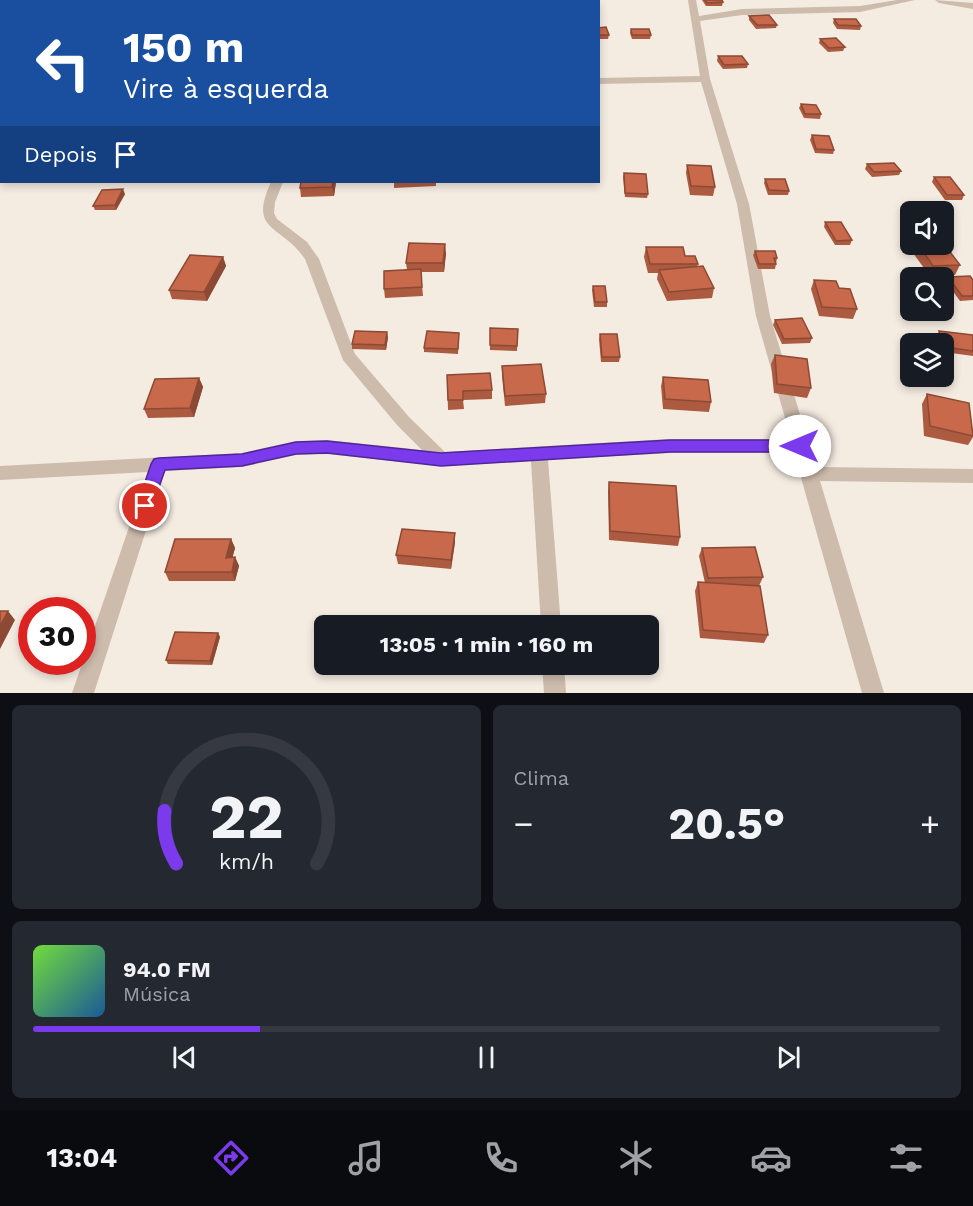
<!DOCTYPE html>
<html lang="pt">
<head>
<meta charset="utf-8">
<style>
  :root { --surface:#171b24; --page:#242831; --text:#f1f3f6; --muted:#9ea1a6; --line:#363941; --accent:#7c3aed }
  body { margin:0; font-family:"Work Sans",sans-serif; background:var(--page); color:var(--text); height:100vh; display:flex; flex-direction:column; font-size:22px; white-space:nowrap }
  * { box-sizing:border-box; margin:0 }
  p { font-size:20px; color:var(--muted) }
  .icon { flex:none; width:33px; height:33px; fill:none; stroke:currentColor; stroke-width:2; stroke-linecap:round; stroke-linejoin:round }
  .map { position:relative; height:693px; overflow:hidden }
  .details { display:flex; flex-direction:column; gap:12px; padding:12px; background:#0d0f14; flex:1 }
  .details>* { flex:none }
  .banner { position:absolute; left:0px; top:0px; width:600px; height:183px; box-shadow:0 3px 9px #0003; background:#1a4fa0; color:#fff; overflow:hidden }
  .controls { position:absolute; left:900px; top:201px; display:grid; gap:12px }
  .controls a { display:grid; place-items:center; width:54px; height:54px; border-radius:9px; background:var(--surface); box-shadow:0 3px 9px #0003; font-size:30px }
  .speed { position:absolute; left:18px; top:597px; display:flex; gap:12px; font-size:30px; font-weight:700; text-align:center }
  .speed>* { display:grid; place-content:center; width:78px; height:78px; border-radius:50%; background:var(--surface); box-shadow:0 3px 9px #0003; line-height:1 }
  .speed .limit { border:9px solid #d22; background:#fff; color:#111 }
  .pin { position:absolute; display:grid; place-items:center; width:51px; height:51px; color:#fff; margin:-26px; border:3px solid #fff; border-radius:50%; box-shadow:0 2px 6px #0007 }
  .me { position:absolute; width:66px; margin:-33px; rotate:270deg; stroke-linejoin:round; filter:drop-shadow(0 0 4px #0008) }
  .turn { display:flex; align-items:center; gap:21px; height:126px; padding:0 24px; font-size:27px }
  .turn .icon { width:78px; height:78px; stroke-width:2.5 }
  .turn b { display:block; font-size:42px; line-height:51px }
  .then { display:flex; align-items:center; height:57px; padding:0 24px; background:#0003; gap:12px; font-size:22px }
  .big { font-size:45px; font-weight:700; line-height:1.1 }
  .details .card { flex:1; display:flex; flex-direction:column; justify-content:center; gap:9px; min-width:0; padding:0 21px; border-radius:9px; background:var(--page) }
  .details .dial { align-items:center; gap:0 }
  .dial svg { height:156px; overflow:visible; fill:none; stroke:var(--line); stroke-width:7; stroke-linecap:round; text-anchor:middle }
  .dial text { fill:var(--text); stroke:none }
  .song { display:flex; align-items:center; gap:18px }
  .cover { width:72px; height:72px; border-radius:9px; background:linear-gradient(135deg,hsl(100 70% 55%),hsl(210 70% 35%)) }
  .played { height:6px; border-radius:3px; background:linear-gradient(90deg,var(--accent) 25%,var(--line) 25%) }
  .keys { display:flex; justify-content:space-around; direction:ltr }
  .heat { display:flex; justify-content:space-between; align-items:center; font-size:33px; direction:ltr }
  .details .tiles { flex:1; display:grid; gap:12px; grid-template-columns:1fr 1fr }
  .card:last-child { grid-column:span 2 }
  .trip { position:absolute; left:314px; top:615px; width:345px; height:60px; border-radius:9px; background:var(--surface); box-shadow:0 3px 9px #0003; font-weight:700; line-height:60px; text-align:center }
  .menu { display:flex; height:96px; justify-content:space-around; align-items:center; background:#090b0e; color:var(--muted) }
  .menu .icon { width:42px; height:42px }
  .menu .current { color:var(--accent) }
  .menu b { font-size:27px; color:var(--text) }
  .map>svg:first-child { display:block }
  .lines { fill:none; stroke-linecap:round; stroke-linejoin:round }
  .street { fill:#cdbbac; fill-rule:evenodd }
  .wall { fill:#ac5a40 }
  .shaded-wall { fill:#8c4a34 }
  .building { fill:#c8694b; stroke:#8c4a34; stroke-width:1.5 }
  .route { fill:#7c3aed; stroke:#51269a; stroke-width:1.5 }
</style>
</head>
<body>
<div class="map">
<svg width="973" height="693" viewBox="0 0 973 693">
  <rect width="100%" height="100%" fill="#f4ebe1"/>
  <g class="lines">
    <g class="street">
      <rect x="227" y="0" width="8" height="2"/>
      <path d="M688,0h8l3,16 43,-7 118,-3 37,-6h18l-55,12 -118,3 -42,6 10,58 39,125 21,112 46,151 157,2v14l-153,-2 64,212h-22l-68,-240h-124l-122,7 13,166h-20l-10,-165 -90,5 -114,-12 -31,1 -54,12 -77,4 -71,222h-22l76,-221 -148,8v-14l242,-13 54,-12 31,-1 95,10 -25,-25 -54,-65 -38,-101c-25,-36 -57,-26 -34,-77h12l-8,20 -1,11 3,6 30,23 12,17 36,95 54,63 36,35 225,-13h121l-35,-123 -19,-112 -36,-122 -103,2v-6l102,-2z"/>
      <path d="M935,0l38,3v6l-34,-6z"/>
      <path d="M542,664h22l2,29h-22z"/>
    </g>
  </g>
  <g class="wall">
    <rect x="236" y="0" width="13" height="2"/>
    <path d="M702,0h20l1,2 -1,4h-16z"/>
    <path d="M749,16l28,9 -1,3 -20,1 -7,-9z"/>
    <path d="M834,19l27,7 -1,4 -23,-1 -4,-6z"/>
    <path d="M598,28l11,7 -1,4h-10z"/>
    <path d="M631,29l20,6 -1,4h-18l-2,-6z"/>
    <path d="M820,39l25,8 -2,4 -15,1 -9,-9z"/>
    <path d="M2,43v19h-2v-18z"/>
    <path d="M718,56l30,8 -1,4 -24,1 -6,-8z"/>
    <path d="M801,104l20,10 -1,5 -16,-1 -5,-10z"/>
    <path d="M812,135l22,15 -1,4 -18,-1 -5,-13z"/>
    <path d="M867,164l34,7 -2,4 -27,2 -7,-8z"/>
    <path d="M687,165l28,22 -2,9 -23,-1 -4,-22z"/>
    <path d="M624,173l24,21 -1,4 -22,-1 -2,-20z"/>
    <path d="M934,177l30,18 -2,5h-17l-13,-18z"/>
    <path d="M765,179l24,12 -1,4h-20l-4,-12z"/>
    <path d="M301,182h35l-2,14 -33,1 -1,-9z"/>
    <path d="M394,182h42v4l-42,2z"/>
    <path d="M125,194l-9,16h-21l-2,-4z"/>
    <path d="M825,222l27,18 -2,5h-15l-11,-18z"/>
    <path d="M916,244h28l16,21 -5,10h-26l-16,-22z"/>
    <path d="M646,247l39,9 13,8 -1,3 17,21 -2,10 -45,3 -10,-22 1,-6h-10l-4,-16z"/>
    <path d="M755,251l22,7 -2,11h-17l-5,-14z"/>
    <path d="M446,253l-2,19h-23l2,24 -38,2 -1,-9 23,-19 -1,-7z"/>
    <path d="M223,257l3,9 -19,35 -35,-2 -3,-9z"/>
    <path d="M948,277l25,3v20l-13,1 -14,-19z"/>
    <path d="M814,280l25,8 18,21 -4,10 -34,-3 -8,-27z"/>
    <path d="M593,286l14,16v5h-13l-2,-17z"/>
    <path d="M775,320l37,18 -2,5 -28,1 -9,-19z"/>
    <path d="M490,328l28,1 -1,22 -27,-1z"/>
    <path d="M939,331l34,4v21l-29,-4v-8h-5l-2,-8z"/>
    <path d="M459,333l-1,21 -34,-2v-4z"/>
    <path d="M600,334l20,23 -1,5h-18l-2,-23z"/>
    <path d="M388,337l-2,13 -34,-1v-5z"/>
    <path d="M775,355l36,33 -4,10 -33,-5 -3,-29z"/>
    <path d="M502,366l44,28 -1,9 -40,3 -3,-30z"/>
    <path d="M447,375l45,15v9l-29,1 1,9 -16,1z"/>
    <path d="M663,377l48,25 -2,10 -46,-3 -2,-23z"/>
    <path d="M199,378l4,9 -9,30 -46,1 -4,-9z"/>
    <path d="M927,394l46,35v8l-5,8 -44,-9 -2,-32z"/>
    <path d="M609,482l71,55 -2,9 -69,-6 -1,-49z"/>
    <path d="M455,533v9l-4,27 -53,-5 -2,-9z"/>
    <path d="M231,539l4,9 -3,10 3,-1 4,9 -4,15h-66l-4,-9z"/>
    <path d="M702,548l61,29 -4,9h-8l17,49 -4,8 -64,-5 -5,-47 3,-9 7,1 -6,-27z"/>
    <path d="M218,633l2,4 -8,28 -44,-1 -2,-4z"/>
  </g>
  <g class="shaded-wall">
    <path d="M333,182h3l-2,14 -2,-9z"/>
    <path d="M123,189l2,5 -9,16 -1,-5z"/>
    <path d="M445,244l1,9 -2,19 -1,-9z"/>
    <path d="M223,257l3,9 -19,35 -3,-9z"/>
    <path d="M387,332l1,5 -2,13 -1,-5z"/>
    <path d="M199,378l4,9 -9,30 -4,-9z"/>
    <path d="M455,533v9l-4,27v-9z"/>
    <path d="M231,539l4,9 -5,19 -4,-9z"/>
    <path d="M235,557l4,9 -4,15 -3,-9z"/>
    <path d="M8,611l7,9 -15,29v-23z"/>
    <path d="M218,633l2,4 -8,28 -2,-4z"/>
  </g>
  <g class="building">
    <rect x="461" y="0" width="15" height="2"/>
    <path d="M705,0h17l1,2 -16,1z"/>
    <path d="M769,15l8,10h-20l-8,-9z"/>
    <path d="M834,19h22l5,7 -23,-1z"/>
    <path d="M606,27l3,8h-11v-7z"/>
    <path d="M631,29h18l2,6h-19z"/>
    <path d="M836,38l9,9 -16,1 -9,-9z"/>
    <path d="M2,43v11h-2v-10z"/>
    <path d="M718,56h24l6,8 -24,1z"/>
    <path d="M801,104l15,1 5,9h-16z"/>
    <path d="M812,135l17,1 5,14 -18,-1z"/>
    <rect x="0" y="157" width="2" height="8"/>
    <path d="M894,163l7,8 -27,1 -7,-8z"/>
    <path d="M687,165l24,1 4,21 -24,-1z"/>
    <path d="M624,173l22,1 2,20 -23,-1z"/>
    <path d="M934,177h16l14,18h-17z"/>
    <path d="M765,179h20l4,12 -20,-1z"/>
    <path d="M301,182h32l-1,5 -32,1z"/>
    <path d="M123,189l-8,16 -22,1 9,-16z"/>
    <path d="M825,222h16l11,18 -16,1z"/>
    <path d="M409,243l36,1 -2,19h-37z"/>
    <path d="M918,244h26l16,21 -27,1z"/>
    <path d="M646,247h37l2,9h10l3,8h-48z"/>
    <path d="M755,251h20l2,7h-3l2,6h-17z"/>
    <path d="M190,255l33,2 -19,35 -35,-2z"/>
    <path d="M703,266l11,22 -45,4 -10,-22z"/>
    <path d="M421,269l1,18 -38,2v-18z"/>
    <path d="M970,276l3,4v16h-11l-14,-19z"/>
    <path d="M814,280l22,1 3,7 11,1 7,20 -35,-2z"/>
    <path d="M593,286h12l2,16h-12z"/>
    <path d="M802,318l10,20 -28,1 -9,-19z"/>
    <path d="M490,328l28,1 -1,17 -27,-1z"/>
    <path d="M355,331l32,1 -2,13 -33,-1z"/>
    <path d="M427,331l32,2 -1,16 -34,-1z"/>
    <path d="M939,331l34,4v16l-28,-4z"/>
    <path d="M600,334h17l3,23h-18z"/>
    <path d="M775,355l32,4 4,29 -34,-4z"/>
    <path d="M541,364l5,30 -41,2 -3,-30z"/>
    <path d="M490,373l2,17 -29,1v9h-15l-1,-25z"/>
    <path d="M663,377l45,3 3,22 -46,-3z"/>
    <path d="M199,378l-9,30 -46,1 11,-30z"/>
    <path d="M927,394l42,9 4,33 -43,-10z"/>
    <path d="M609,482l67,4 4,51 -70,-6z"/>
    <path d="M402,529l53,4 -4,27 -55,-5z"/>
    <path d="M175,539h56l-5,19 9,-1 -3,15h-67z"/>
    <path d="M755,547l8,30 -55,1 -6,-30z"/>
    <path d="M698,582l62,4 8,49 -65,-5z"/>
    <path d="M0,611h8l-8,15z"/>
    <path d="M175,632l43,1 -8,28 -44,-1z"/>
  </g>
  <path class="route" d="M670,440h130l6,2 2,4 -2,4 -6,2h-130l-229,14 -114,-13 -31,1 -54,12 -77,4 -14,40 -6,2 -5,-2 -3,-4 14,-42 3,-5 5,-1 83,-4 54,-12 31,-1 114,12z"/>
</svg>
<div class="controls">
<a><svg class="icon" aria-label="sound" viewBox="0 0 24 24"><path d="M4 9h4l5-4v14l-5-4H4zM17 9q2 3 0 6"/></svg></a>
<a><svg class="icon" aria-label="search" viewBox="0 0 24 24"><circle cx="10" cy="10" r="6"/><path d="M15 15l6 6"/></svg></a>
<a><svg class="icon" aria-label="layers" viewBox="0 0 24 24"><path d="M12 4l9 5-9 5-9-5zM3 14l9 5 9-5"/></svg></a>
</div>
<div class="speed"><div class="limit">30</div></div>
<div class="pin" style="left:145px;top:506px;background:#d93025"><svg class="icon" aria-label="arrive" viewBox="0 0 24 24"><path d="M6 21V4h12l-3 4 3 4H6"/></svg></div>
<svg class="me" style="left:800px;top:446px" viewBox="-20 -20 40 40"><circle r="19" fill="#fff"/><path d="M0-13L10 11 0 6-10 11z" fill="#7c3aed"/></svg>
<div class="trip">13:05 · 1 min · 160 m</div>
<div class="banner">
<div class="turn"><svg class="icon" aria-label="left" viewBox="0 0 24 24"><path d="M17 20v-9H6M10 6l-5 5 5 5"/></svg><div><b>150 m</b>Vire à esquerda</div></div>
<div class="then">Depois<svg class="icon" aria-label="arrive" viewBox="0 0 24 24"><path d="M6 21V4h12l-3 4 3 4H6"/></svg></div>
</div>
</div>
<section class="details">
<div class="tiles">
<div class="card dial"><svg viewBox="0 0 100 80">
<path d="M14 69A42 42 0 1 1 86 69"/>
<path d="M14 69A42 42 0 0 1 8 42" stroke="#7c3aed"/>
<text x="50" y="56" font-size="32" font-weight="700">22</text>
<text x="50" y="72" font-size="11">km/h</text>
</svg></div>
<div class="card"><p>Clima</p>
<div class="heat"><a>−</a><b class="big">20.5°</b><a>+</a></div>
</div>
<div class="card">
<div class="song"><i class="cover"></i><div><b>94.0 FM</b><p>Música</p></div></div>
<div class="played"></div>
<div class="keys"><svg class="icon" aria-label="previous" viewBox="0 0 24 24"><path d="M18 5L8 12l10 7zM5 5v14"/></svg><svg class="icon" aria-label="pause" viewBox="0 0 24 24"><path d="M8 5v14M16 5v14"/></svg><svg class="icon" aria-label="next" viewBox="0 0 24 24"><path d="M6 5l10 7-10 7zM19 5v14"/></svg></div>
</div>
</div>
</section>
<nav class="menu">
<b>13:04</b>
<svg class="icon current" aria-label="directions" viewBox="0 0 24 24"><path d="M12 3l9 9-9 9-9-9zM9 14v-3h6M13 9l2 2-2 2"/></svg>
<svg class="icon" aria-label="music" viewBox="0 0 24 24"><path d="M9 18V5l10-2v13"/><circle cx="6" cy="18" r="3"/><circle cx="16" cy="16" r="3"/></svg>
<svg class="icon" aria-label="phone" viewBox="0 0 24 24"><path d="M5 4h4l2 5-3 2q2 4 5 5l2-3 5 2v4C11 20 4 13 5 4z"/></svg>
<svg class="icon" aria-label="climate" viewBox="0 0 24 24"><path d="M12 3v18M4 7l16 10M4 17L20 7"/></svg>
<svg class="icon" aria-label="car" viewBox="0 0 24 24"><path d="M5 17H2v-5l4-1 3-4h7l3 4 3 1v5h-3M9 17h6M6 11h13"/><circle cx="7" cy="17" r="2"/><circle cx="17" cy="17" r="2"/></svg>
<svg class="icon" aria-label="filters" viewBox="0 0 24 24"><path d="M4 7h16M4 17h16"/><circle cx="9" cy="7" r="2"/><circle cx="15" cy="17" r="2"/></svg>
</nav>
</body>
</html>
